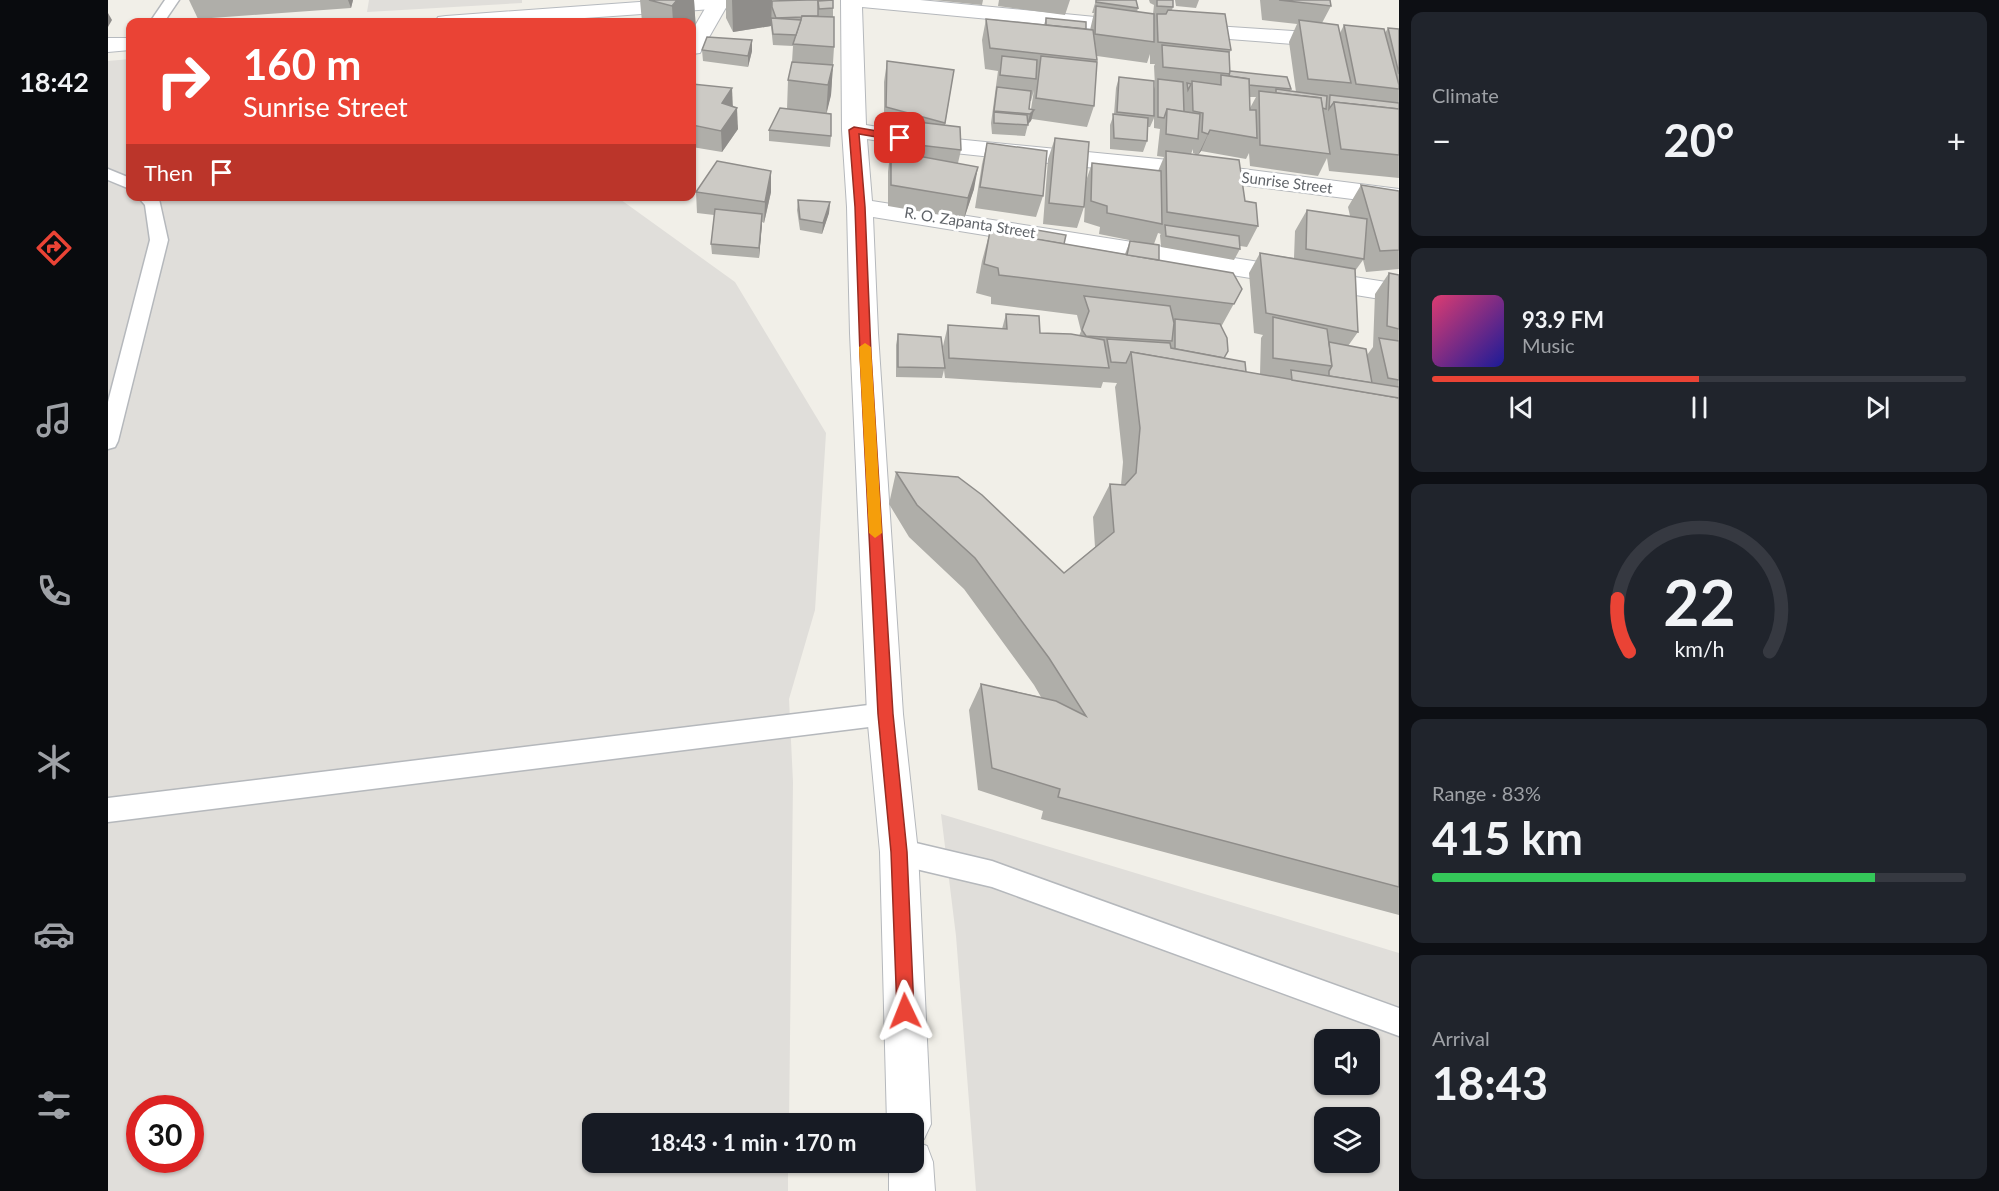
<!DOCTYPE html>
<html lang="en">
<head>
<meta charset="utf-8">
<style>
  :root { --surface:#171b24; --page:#20242c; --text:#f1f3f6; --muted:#9ea1a6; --line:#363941; --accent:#ea4335 }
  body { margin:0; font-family:Lato,sans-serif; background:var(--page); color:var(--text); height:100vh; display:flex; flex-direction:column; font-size:22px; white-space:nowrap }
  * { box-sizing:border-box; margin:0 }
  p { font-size:20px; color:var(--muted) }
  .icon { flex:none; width:33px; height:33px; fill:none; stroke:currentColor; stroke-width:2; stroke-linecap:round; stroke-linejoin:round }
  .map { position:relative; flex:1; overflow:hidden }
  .side { display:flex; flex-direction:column; gap:12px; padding:12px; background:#0d0f14; width:600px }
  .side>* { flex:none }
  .guide { position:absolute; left:18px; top:18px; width:570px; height:183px; border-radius:12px; box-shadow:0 2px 4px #0004; background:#ea4335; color:#fff; overflow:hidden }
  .controls { position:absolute; left:1206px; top:1029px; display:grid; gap:12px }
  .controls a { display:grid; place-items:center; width:66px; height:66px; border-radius:12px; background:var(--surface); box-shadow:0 2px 4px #0004; font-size:30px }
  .speed { position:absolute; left:18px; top:1095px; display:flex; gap:12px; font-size:30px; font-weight:700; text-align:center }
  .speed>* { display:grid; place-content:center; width:78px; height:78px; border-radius:50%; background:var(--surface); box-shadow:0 2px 4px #0004; line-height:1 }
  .speed .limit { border:9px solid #d22; background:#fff; color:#111 }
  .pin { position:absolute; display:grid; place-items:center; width:51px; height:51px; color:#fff; margin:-26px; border-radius:12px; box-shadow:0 3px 9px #0006 }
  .me { position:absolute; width:66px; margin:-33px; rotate:358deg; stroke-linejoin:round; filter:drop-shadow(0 0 4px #0008) }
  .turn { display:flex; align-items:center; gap:21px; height:126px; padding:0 18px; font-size:27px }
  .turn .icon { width:78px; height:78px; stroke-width:2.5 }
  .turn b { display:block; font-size:42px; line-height:51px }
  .then { display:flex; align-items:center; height:57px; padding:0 18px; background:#0003; gap:12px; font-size:22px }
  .big { font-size:45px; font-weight:700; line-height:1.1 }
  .side .card { flex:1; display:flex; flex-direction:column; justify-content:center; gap:9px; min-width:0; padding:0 21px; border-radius:12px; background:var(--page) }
  .side .dial { align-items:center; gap:0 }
  .dial svg { height:156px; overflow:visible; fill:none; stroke:var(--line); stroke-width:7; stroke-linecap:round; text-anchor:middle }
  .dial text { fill:var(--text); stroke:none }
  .song { display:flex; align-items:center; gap:18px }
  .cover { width:72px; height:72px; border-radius:9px; background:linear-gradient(135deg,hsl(340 70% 55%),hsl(240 70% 35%)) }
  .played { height:6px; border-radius:3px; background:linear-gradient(90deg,var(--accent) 50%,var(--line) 50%) }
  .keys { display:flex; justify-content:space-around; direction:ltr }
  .heat { display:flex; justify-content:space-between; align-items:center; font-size:33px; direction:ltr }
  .charge { height:9px; border-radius:4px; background:linear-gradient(90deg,#34c759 83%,var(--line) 0) }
  .trip { position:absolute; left:474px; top:1113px; width:342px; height:60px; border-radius:12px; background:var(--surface); box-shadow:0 2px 4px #0004; font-weight:700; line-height:60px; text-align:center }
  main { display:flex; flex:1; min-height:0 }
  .tabs { display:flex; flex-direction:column; width:108px; justify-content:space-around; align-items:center; background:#090b0e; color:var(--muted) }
  .tabs .icon { width:42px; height:42px }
  .tabs .on { color:var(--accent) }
  .tabs b { font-size:27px; color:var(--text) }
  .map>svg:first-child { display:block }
  .industrial { fill:#e0deda; fill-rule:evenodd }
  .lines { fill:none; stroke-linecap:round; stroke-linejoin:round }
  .service-casing { stroke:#b5b8bc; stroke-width:3 }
  .minor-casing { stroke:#b5b8bc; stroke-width:2 }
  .secondary-casing { stroke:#b6babf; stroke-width:2 }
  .service { fill:#fff; fill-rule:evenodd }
  .minor { fill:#fff; fill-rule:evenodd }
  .secondary { fill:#fff; fill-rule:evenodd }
  .wall { fill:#afaea9; fill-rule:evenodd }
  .shaded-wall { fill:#8f8d8a }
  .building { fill:#cccac5; stroke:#8f8d8a; stroke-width:1.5 }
  .route { fill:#ea4335; stroke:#982c22; stroke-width:1.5 }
  .slow { fill:#f59e0b }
  .labels { text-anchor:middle; stroke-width:6; stroke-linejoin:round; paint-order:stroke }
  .far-street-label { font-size:15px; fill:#5f6368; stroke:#fff }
</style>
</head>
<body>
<main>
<nav class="tabs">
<b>18:42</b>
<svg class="icon on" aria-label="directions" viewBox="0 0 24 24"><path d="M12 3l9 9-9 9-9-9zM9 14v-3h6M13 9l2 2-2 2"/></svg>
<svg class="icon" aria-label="music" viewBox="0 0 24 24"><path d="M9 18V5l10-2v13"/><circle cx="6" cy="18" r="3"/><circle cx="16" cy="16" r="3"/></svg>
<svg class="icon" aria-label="phone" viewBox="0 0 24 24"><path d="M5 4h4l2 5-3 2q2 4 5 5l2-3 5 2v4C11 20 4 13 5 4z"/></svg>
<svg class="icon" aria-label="climate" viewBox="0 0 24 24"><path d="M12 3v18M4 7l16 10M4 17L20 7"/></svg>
<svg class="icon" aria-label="car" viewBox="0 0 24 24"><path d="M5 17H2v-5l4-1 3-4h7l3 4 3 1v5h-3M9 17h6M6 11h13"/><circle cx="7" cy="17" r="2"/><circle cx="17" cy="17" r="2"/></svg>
<svg class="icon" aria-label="filters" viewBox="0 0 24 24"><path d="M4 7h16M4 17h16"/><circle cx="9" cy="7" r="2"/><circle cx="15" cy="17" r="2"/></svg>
</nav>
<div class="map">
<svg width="1291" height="1191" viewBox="0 0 1291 1191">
  <rect width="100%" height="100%" fill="#f1efe8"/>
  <g class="industrial">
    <path d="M261,0h153v3l-155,9z"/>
    <path d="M22,59v137l487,1 118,85 91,151 -11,177 -26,89 4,83 -4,341 -197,1v38l196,1v28h-680v-1130zM32,1108h50v52h-50z"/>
    <path d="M833,814l458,139v238h-423l-20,-255zM1216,1040h46v44h-46zM1216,1118h46v44h-46z"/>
  </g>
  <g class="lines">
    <defs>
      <g id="service">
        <path d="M57,0h14l-15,22h-14z"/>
        <path d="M0,169l22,9v11l-22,-9z"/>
        <path d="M29,196h19l3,3 9,41 -50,201 -3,6 -7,2v-47l42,-162 -5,-35z"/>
        <path d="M777,703l9,3 3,8 -3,8 -9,3 -777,97v-24z"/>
        <path d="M791,839l93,22 407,147v28l-407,-149 -93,-22 -9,-4 -4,-9 4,-9z"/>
      </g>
      <g id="minor">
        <path d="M602,0h16l2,4 -28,49 -8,1v-23z"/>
        <path d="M733,0h79l216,21 8,1 3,5 -3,5 -8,1 -274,-26 4,118 79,13 244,24 210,27v16l-210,-27 -244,-26 -78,-13 5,62 527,83v18l-526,-85 5,116 25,381 15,138 13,272 -7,15 -7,3 10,4 6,16 2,29h-46v-29h25v-38h-27l-7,-272 -13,-138 -17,-381 -3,-126 -5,-77z"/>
        <path d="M1076,24l215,14v14l-223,-17 -3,-5 3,-5z"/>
      </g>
      <g id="secondary">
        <path d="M559,0h98l-3,4 -7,2 -227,16h-93l3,-5 8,-1z"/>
        <path d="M0,38h22v12l-22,2z"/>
      </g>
    </defs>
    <use href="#service" class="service-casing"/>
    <use href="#minor" class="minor-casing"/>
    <use href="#secondary" class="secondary-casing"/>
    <use href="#service" class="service"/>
    <use href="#minor" class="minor"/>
    <use href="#secondary" class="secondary"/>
  </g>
  <g class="wall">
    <path d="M81,0h164l-2,8 -153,11z"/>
    <path d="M532,0h54l2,31 -4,4v-13h-50z"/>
    <path d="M618,0h46v1l61,-1v17l1,30 -3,48 -5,18 5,23 -1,11 -61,-6v-11l18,-21 1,-29 4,-18 1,-16 -20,-1 -2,-19 -38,6 -7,-14z"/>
    <path d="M826,0h49l-1,5z"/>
    <path d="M891,0h71l-5,15 -67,-9z"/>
    <path d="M988,0l42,8 -1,4 16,2 1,-9 -4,-2 -1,-3h24v7l-1,3 59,40 -2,4 1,17 61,18 -1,2 6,1 -7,-50 8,-18 -35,-4 -2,-20h70l1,6 -9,17 18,10 4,-8 41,8 3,-5 11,1v149l-70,-7 -2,-13 -9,18 -68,-10 -1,-13 -3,6 -45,-8 -3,4 -5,-2v-4l-2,5 54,47 13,25 -11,21 -7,-1v3l-6,11 -73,-13 -1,-12 1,-1 -3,-1 -4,11 5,16 83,29 -21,38 3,31 22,14 14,2 1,-36 2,-3 -9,-2 -5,-60 11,-20 34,5 1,-27 12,-21 43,6 -2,-9 13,-22 38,6v78l-33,3 -3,-12 -8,11 3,61 -10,14 19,9 6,-8 2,-53 14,-21 10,2v640l-358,-96 2,-8 -65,-21 -9,-80 12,-26 60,13 -7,-12 -70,-96 -55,-52 -20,-33 7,-32 168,101 31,-26 -2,-30 17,-33 11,1 2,-23 -8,-75 2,-4 -14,-1 -2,6 -156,-10 -1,-8 -2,8 -46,-1v-32l2,-11 46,26 -1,-14 5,-21 54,4 4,-15 34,19 39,3 2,-5 -4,-16 -86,-11v-7l-15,-4 6,-32 8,-30 135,23 5,-13 14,2 -45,-9 1,-7 -16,-5 1,-19 -1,4 -7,21 -34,-4 5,-65 7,-21 31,43 6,-18 66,8 6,-14 -7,-1 3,-27 -6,-1v-10l-4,9h-2l-1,14 -4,11 -33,-3v-24l4,-11 2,-26 3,-11 35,12 1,-3 -1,-20 1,-2h-5v-10l-3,9 -50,-7 -3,50 -7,21 -55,-8 -4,5 -3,12 -33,-2 -1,-11 7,-52 -13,-2 -3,-29 4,-21 58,6 2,-7 44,12 4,-17h-2zM926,90l-3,19h-2l1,-8h1zM1142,97h6l-6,11z"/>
    <path d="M1067,0h24l-3,8 -20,-2z"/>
    <path d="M644,40v11l-4,16 -45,-6 -1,-11z"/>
    <path d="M779,61l67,9 -9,55 16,25 -3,13 16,26 -10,30 -76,-13v-34l1,-9 -7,-1 -1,-23 3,-19v-38z"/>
    <path d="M584,84l41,22 5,23 -16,23 -30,-5z"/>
    <path d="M879,143l56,53 -7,21 -61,-9 7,-44z"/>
    <path d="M663,171v21l-7,31 -2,-1 -3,36 -47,-4 -1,-10 3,-29 -17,-2 -1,-21z"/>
    <path d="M690,200l32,2 -1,11 -7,21 -22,-4 -3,-20z"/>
  </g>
  <g class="shaded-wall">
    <path d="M240,0h5l-2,8z"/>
    <path d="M569,0h17l2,31 -4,4v-13h-19l-1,-16z"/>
    <path d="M624,0h40l-1,26 -38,6z"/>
    <path d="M0,13l4,7 -4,7z"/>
    <path d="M644,40v11l-4,16v-11z"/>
    <path d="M725,65l-2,30 -5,21 2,-31z"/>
    <path d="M624,88l1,21 -11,-6z"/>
    <path d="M629,108l1,21 -16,23 -1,-21z"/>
    <path d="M926,110l-3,11 -4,4 3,-11z"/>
    <path d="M1102,130l-9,21 -3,4 10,-21z"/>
    <path d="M870,167l-4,22 -10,30 4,-21z"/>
    <path d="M663,171v21l-7,31 1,-21z"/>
    <path d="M722,202l-1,11 -7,21 1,-11z"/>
    <path d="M654,214v11l-3,33v-10z"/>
  </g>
  <g class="building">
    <path d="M541,0h28l-5,6z"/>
    <path d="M699,0h17l-6,1v15h-16v1l-26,1 -4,-11v-6z"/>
    <path d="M725,0v8l-14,1 -1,-8z"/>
    <path d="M988,0h40l2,8 -42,-6z"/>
    <path d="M1049,0h16v7l-16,-1z"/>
    <path d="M1171,0h51l1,6z"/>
    <path d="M988,6l58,8v28l-59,-8z"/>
    <path d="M1060,10l57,4 6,36 -73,-8 -1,-28h9z"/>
    <path d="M694,16l32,1v30l-41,-3z"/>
    <path d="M663,18l30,2 -5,15 -23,-1z"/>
    <path d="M938,18l40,4v7l-40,-4z"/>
    <path d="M878,19l107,11 4,30 -107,-12z"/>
    <path d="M1191,20l39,5 13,58 -43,-4z"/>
    <path d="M1236,25l40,4 15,56v4l-43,-5z"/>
    <path d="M1280,28l11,1v45z"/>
    <path d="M599,37l45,3 -4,16 -46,-6z"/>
    <path d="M1054,45l67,7 1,22 -67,-7z"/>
    <path d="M894,56l35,4 -1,19 -36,-4z"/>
    <path d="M933,56l56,6 -3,44 -58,-8z"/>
    <path d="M779,61l67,9 -9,53 -59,-16z"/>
    <path d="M684,62l41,3 -5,20 -40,-5z"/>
    <path d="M1122,71l57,6 4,12 -42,-4v-6l-20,-3z"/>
    <path d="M1113,75l28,4 1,31h6l1,28 -47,-8 -2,4 -6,-2 1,-19 -10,-2 -1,-30 29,4z"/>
    <path d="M1011,77l35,4v35l-37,-4z"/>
    <path d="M1050,79l25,3 1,30 -17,-3 -3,9 -6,-1z"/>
    <path d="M1079,83l4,1 -3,6z"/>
    <path d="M584,84l40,4 -10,15 15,5 -16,23 -29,-6z"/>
    <path d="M889,87l34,4 -2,18 5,1 -4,4 -36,-3z"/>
    <path d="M1168,89l51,7 -1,13 -4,-1 -1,-10 -45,-5z"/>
    <path d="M1151,91l62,7 9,56 -70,-9z"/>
    <path d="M1222,95l69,8v6l-65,-7 -5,7z"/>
    <path d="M1226,102l65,7v46l-58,-6z"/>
    <path d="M672,108l51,6v22l-62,-6z"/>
    <path d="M1059,109l33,5 -2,25 -32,-5z"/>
    <path d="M886,112l33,3 1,10 -34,-2z"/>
    <path d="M1005,114l35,4 -1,23 -33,-3z"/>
    <path d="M776,118l76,9 1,23 -77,-9z"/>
    <path d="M947,138l34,4 -5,65 -35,-4z"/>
    <path d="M879,143l60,8 -4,45 -63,-9z"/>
    <path d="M783,151l87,16 -10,31 -77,-13z"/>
    <path d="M1058,151l73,9 6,41 11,2 2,23 -91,-14z"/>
    <path d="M609,161l54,10 -6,31 -69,-10z"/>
    <path d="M984,163l69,8 1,53 -55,-11v-7l-16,-5z"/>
    <path d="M1253,185l38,6v59l-19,1z"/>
    <path d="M690,200l32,2 -7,21 -23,-4z"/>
    <path d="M607,209l47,5 -3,34 -48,-4z"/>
    <path d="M1199,210l60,9 -3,40 -58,-10z"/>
    <path d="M1057,225l74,11 1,13 -74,-13z"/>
    <path d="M917,228l41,7 -2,9 -42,-7z"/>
    <path d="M882,231l243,42 9,16 -8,15 -235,-29 -1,-7 -14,-4z"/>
    <path d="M1022,241l29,4v15l-32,-5z"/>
    <path d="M1152,253l95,16 3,63 -92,-19z"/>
    <path d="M1281,273l10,2v54l-12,-3z"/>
    <path d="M976,296l86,10 4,17 -2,18 -86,-5 -4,-6 7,-19z"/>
    <path d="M898,314l33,2 1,17 31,1 33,6 5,28 -160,-10 -1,-33 59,4z"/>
    <path d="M1165,317l54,12 5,37 -59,-8z"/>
    <path d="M1067,319l45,5 7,14 1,13 -4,7 -49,-9z"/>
    <path d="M790,334l43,3 4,31 -47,-1z"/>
    <path d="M1271,338l20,3v39l-11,-2z"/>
    <path d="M999,339l63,4 1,5 74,14 1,10 -115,-20 -5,11 -15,-1z"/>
    <path d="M1221,342l37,7 6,34 -43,-7v-5l3,-5z"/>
    <path d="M1023,352l268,46v489l-341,-90 2,-8 -68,-21 -11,-84 75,17 30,15 -37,-58 -74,-100 -58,-53 -21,-33 62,5 24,18 82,78 50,-41 -4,-48 15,1 11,-12 4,-45z"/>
    <path d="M1183,370l108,17v11l-107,-18z"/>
  </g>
  <path class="route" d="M746,127l46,8 5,3 -5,3 -41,-7 6,73 6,147 22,360 14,138 7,159 -3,6 -6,2 -6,-2 -2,-6 -6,-159 -13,-138 -18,-360 -5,-147 -6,-77z"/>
  <path class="slow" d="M757,343l6,4 11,186 -7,5 -6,-5 -10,-186z"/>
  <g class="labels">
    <g class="far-street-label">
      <text transform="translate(1179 183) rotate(7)" y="5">Sunrise Street</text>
      <text transform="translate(862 223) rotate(9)" y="5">R. O. Zapanta Street</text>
    </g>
  </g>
</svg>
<div class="controls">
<a><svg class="icon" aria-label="sound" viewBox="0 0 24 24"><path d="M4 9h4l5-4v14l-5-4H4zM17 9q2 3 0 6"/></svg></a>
<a><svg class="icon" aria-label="layers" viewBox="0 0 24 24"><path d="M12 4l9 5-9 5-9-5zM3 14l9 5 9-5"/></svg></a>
</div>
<div class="speed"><div class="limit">30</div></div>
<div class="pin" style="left:792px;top:138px;background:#d93025"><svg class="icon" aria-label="arrive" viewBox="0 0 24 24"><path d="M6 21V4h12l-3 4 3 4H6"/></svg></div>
<svg class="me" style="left:797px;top:1011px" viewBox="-20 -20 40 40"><path d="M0-17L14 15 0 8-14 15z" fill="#ea4335" stroke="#fff" stroke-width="4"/></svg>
<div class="trip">18:43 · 1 min · 170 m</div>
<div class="guide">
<div class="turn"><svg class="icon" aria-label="right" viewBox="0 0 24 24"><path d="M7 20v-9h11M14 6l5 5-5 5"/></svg><div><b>160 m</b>Sunrise Street</div></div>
<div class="then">Then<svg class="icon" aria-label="arrive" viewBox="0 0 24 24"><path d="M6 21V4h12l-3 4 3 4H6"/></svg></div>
</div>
</div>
<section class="side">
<div class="card"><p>Climate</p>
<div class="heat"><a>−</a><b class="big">20°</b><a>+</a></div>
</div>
<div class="card">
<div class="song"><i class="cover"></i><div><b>93.9 FM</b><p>Music</p></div></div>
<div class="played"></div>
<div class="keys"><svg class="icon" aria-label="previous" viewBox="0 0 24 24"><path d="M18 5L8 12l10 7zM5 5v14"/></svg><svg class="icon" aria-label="pause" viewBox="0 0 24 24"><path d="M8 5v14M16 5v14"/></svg><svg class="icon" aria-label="next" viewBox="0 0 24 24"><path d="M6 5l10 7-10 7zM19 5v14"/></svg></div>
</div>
<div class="card dial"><svg viewBox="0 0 100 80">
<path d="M14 69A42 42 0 1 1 86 69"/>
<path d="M14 69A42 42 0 0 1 8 42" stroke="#ea4335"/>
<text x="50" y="56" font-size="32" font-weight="700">22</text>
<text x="50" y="72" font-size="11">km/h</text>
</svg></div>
<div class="card"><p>Range · 83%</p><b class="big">415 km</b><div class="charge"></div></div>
<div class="card"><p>Arrival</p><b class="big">18:43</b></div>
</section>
</main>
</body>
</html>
